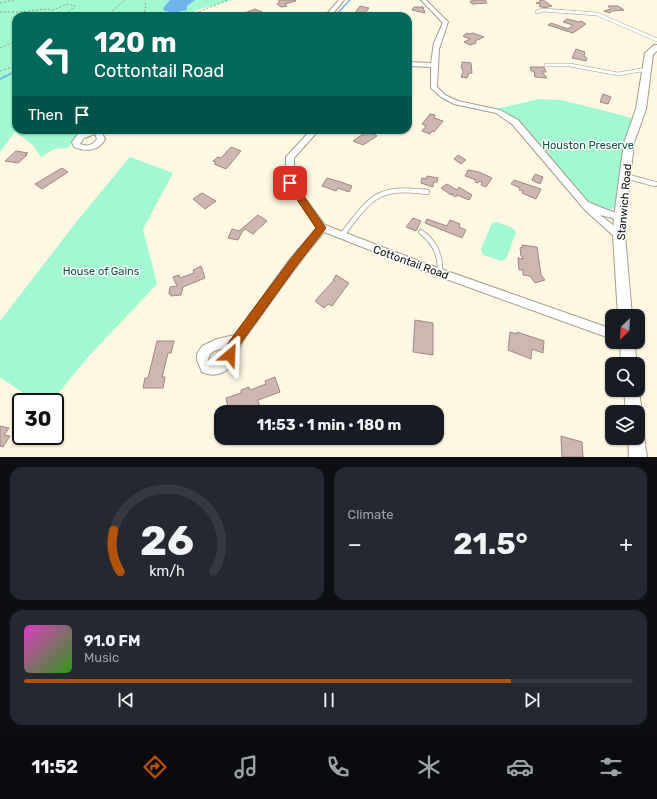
<!DOCTYPE html>
<html lang="en">
<head>
<meta charset="utf-8">
<style>
  :root { --surface:#171b24; --page:#242831; --text:#f1f3f6; --muted:#9ea1a6; --line:#363941; --accent:#b45309 }
  body { margin:0; font-family:Rubik,sans-serif; background:var(--page); color:var(--text); height:100vh; display:flex; flex-direction:column; font-size:15px; white-space:nowrap }
  * { box-sizing:border-box; margin:0 }
  p { font-size:13px; color:var(--muted) }
  .icon { flex:none; width:22px; height:22px; fill:none; stroke:currentColor; stroke-width:2; stroke-linecap:round; stroke-linejoin:round }
  .map { position:relative; height:457px; overflow:hidden }
  .details { display:flex; flex-direction:column; gap:10px; padding:10px; background:#0d0f14; flex:1 }
  .details>* { flex:none }
  .hud { position:absolute; left:12px; top:12px; width:400px; height:122px; border-radius:12px; box-shadow:0 1px 3px #0004; background:#00695c; color:#fff; overflow:hidden }
  .needle { width:26px; rotate:205deg }
  .fabs { position:absolute; left:605px; top:309px; display:grid; gap:8px }
  .fabs a { display:grid; place-items:center; width:40px; height:40px; border-radius:8px; background:var(--surface); box-shadow:0 1px 3px #0004; font-size:20px }
  .speed { position:absolute; left:12px; top:393px; display:flex; gap:8px; font-size:20px; font-weight:700; text-align:center }
  .speed>* { display:grid; place-content:center; width:52px; height:52px; border-radius:50%; background:var(--surface); box-shadow:0 1px 3px #0004; line-height:1 }
  .speed .limit { border:2px solid #111; border-radius:6px; background:#fff; color:#111 }
  .pin { position:absolute; display:grid; place-items:center; width:34px; height:34px; color:#fff; margin:-17px; border-radius:8px; box-shadow:0 2px 6px #0006 }
  .me { position:absolute; width:44px; margin:-22px; rotate:26deg; stroke-linejoin:round; filter:drop-shadow(0 0 3px #0008) }
  .turn { display:flex; align-items:center; gap:14px; height:84px; padding:0 16px; font-size:18px }
  .turn .icon { width:52px; height:52px; stroke-width:2.5 }
  .turn b { display:block; font-size:28px; line-height:34px }
  .then { display:flex; align-items:center; height:38px; padding:0 16px; background:#0003; gap:8px; font-size:15px }
  .big { font-size:30px; font-weight:700; line-height:1.1 }
  .details .widget { flex:1; display:flex; flex-direction:column; justify-content:center; gap:6px; min-width:0; padding:0 14px; border-radius:12px; background:var(--page) }
  .details .dial { align-items:center; gap:0 }
  .dial svg { height:104px; overflow:visible; fill:none; stroke:var(--line); stroke-width:7; stroke-linecap:round; text-anchor:middle }
  .dial text { fill:var(--text); stroke:none }
  .song { display:flex; align-items:center; gap:12px }
  .cover { width:48px; height:48px; border-radius:6px; background:linear-gradient(135deg,hsl(310 70% 55%),hsl(110 70% 35%)) }
  .played { height:4px; border-radius:2px; background:linear-gradient(90deg,var(--accent) 80%,var(--line) 80%) }
  .keys { display:flex; justify-content:space-around; direction:ltr }
  .heat { display:flex; justify-content:space-between; align-items:center; font-size:22px; direction:ltr }
  .details .tiles { flex:1; display:grid; gap:10px; grid-template-columns:1fr 1fr }
  .widget:last-child { grid-column:span 2 }
  .trip { position:absolute; left:214px; top:405px; width:230px; height:40px; border-radius:12px; background:var(--surface); box-shadow:0 1px 3px #0004; font-weight:700; line-height:40px; text-align:center }
  .dock { display:flex; height:64px; justify-content:space-around; align-items:center; background:#090b0e; color:var(--muted) }
  .dock .icon { width:28px; height:28px }
  .dock .on { color:var(--accent) }
  .dock b { font-size:18px; color:var(--text) }
  .map>svg:first-child { display:block }
  .green { fill:#a2f8d1 }
  .water { fill:#71b4ec }
  .lines { fill:none; stroke-linecap:round; stroke-linejoin:round }
  .stream-far1 { stroke:#71b4ec; stroke-width:1.5 }
  .stream { stroke:#71b4ec; stroke-width:2 }
  .building { fill:#cfb7b1; stroke:#9e8781 }
  .service-far1-casing { stroke:#a39d89; stroke-width:4 }
  .service-casing { stroke:#a39d89; stroke-width:6 }
  .minor-casing { stroke:#a39d89; stroke-width:2 }
  .tertiary-casing { stroke:#a39d89; stroke-width:2 }
  .path { stroke:#9d9989; stroke-width:1; stroke-dasharray:2 2; stroke-linecap:butt }
  .service-far1 { stroke:#fff; stroke-width:3 }
  .service { stroke:#fff; stroke-width:4.5 }
  .minor { fill:#fff; fill-rule:evenodd }
  .tertiary { fill:#fff; fill-rule:evenodd }
  .route { fill:#b45309; stroke:#753606 }
  .labels { text-anchor:middle; stroke-width:3; stroke-linejoin:round; paint-order:stroke }
  .park-label { font-size:11px; fill:#0a573d; stroke:#fff }
  .street-label { font-size:11px; fill:#0f0d06; stroke:#fff }
</style>
</head>
<body>
<div class="map">
<svg width="657" height="457" viewBox="0 0 657 457">
  <rect width="100%" height="100%" fill="#fef8e2"/>
  <g class="green">
    <path d="M0,0h233l-33,9 -16,7h-168v114h72l-11,6 -9,12 -14,1 -13,8 -8,-12 -18,-13 -15,20z"/>
    <path d="M539,99l23,1 70,18 -5,17 -12,73 -10,2 -15,-6 -74,-86 -20,-9z"/>
    <path d="M130,157l43,16 -30,56 14,55 -70,74 -36,44h-15l-36,-25v-56l77,-100z"/>
    <path d="M497,222l16,6 3,4 -10,27 -5,2 -18,-6 -2,-6 11,-26z"/>
  </g>
  <path class="water" d="M170,0h25l-8,6v4l-15,3 -9,-3 1,-3z"/>
  <g class="lines">
    <g class="stream-far1">
      <path d="M166,16l8,-5"/>
      <path d="M335,16l15,-16"/>
      <path d="M4,77l12,-6"/>
    </g>
    <path class="stream" d="M0,79l6,-3"/>
  </g>
  <g class="building">
    <path d="M295,0l1,1 -11,3 2,2 -6,1 -4,-3 2,-1v-3z"/>
    <path d="M473,0h12l2,3 -15,1 -2,-3h4z"/>
    <path d="M540,0h3l9,6 -8,2 -5,-2 2,-2 -5,-1 4,-1z"/>
    <path d="M360,6l9,2 -6,7 -8,-2z"/>
    <path d="M608,6h10l6,4 -12,1 -2,2 -6,-2 7,-2z"/>
    <path d="M414,7h9l2,6 -13,-3z"/>
    <path d="M255,9l7,3 -13,4 -7,-2z"/>
    <path d="M567,19l12,3 2,-1 5,3 -13,9 -25,-8 3,-2 17,6 5,-4 -10,-3z"/>
    <path d="M467,33l2,1 4,-1 11,4 -9,4 1,2 -6,2 -6,-3 6,-3 -7,-3z"/>
    <path d="M576,49l9,3 -1,4 3,2 -1,3 -14,-3z"/>
    <path d="M462,62l9,1 1,10h-3l-2,5 -6,-1 2,-5 -2,-6h1z"/>
    <path d="M530,67h14l2,5h-4l5,6 -12,-1 -1,-6h-3z"/>
    <path d="M603,94l8,3 -3,7 -8,-2z"/>
    <path d="M430,114l5,1 -1,3 9,3 -9,11 -2,-1 -2,3 -8,-3 4,-5 -4,-2z"/>
    <path d="M369,130l8,6 -14,9 -10,-4z"/>
    <path d="M231,147l10,4 -15,18 -12,-5 2,-2 -3,-1 5,-4 3,1z"/>
    <path d="M16,151l12,2 -3,2h2l-9,8 -13,-2z"/>
    <path d="M458,155l8,5 -5,4 -7,-5z"/>
    <path d="M62,168l6,4 -26,17 -7,-5z"/>
    <path d="M468,170l11,2 13,6 -6,9 -5,-2 1,-3 -3,-1 -1,2 -3,-1 1,-2 -11,-4z"/>
    <path d="M535,174l8,3 -3,7 -8,-4z"/>
    <path d="M427,176l11,2 -1,4h-3l-1,5 -12,-4 1,-5 4,1z"/>
    <path d="M327,178l14,4 11,4 -3,6 -11,-4 -2,3 -14,-5z"/>
    <path d="M514,180l27,9 -5,10 -14,-6 1,-2 -4,-1 1,-2 -9,-4z"/>
    <path d="M447,184l10,6 2,-3 13,8 -3,5 -12,-5 -1,2 -4,-2v-2l-1,2 -10,-7z"/>
    <path d="M202,193l14,8 -11,8 -12,-10z"/>
    <path d="M258,215l9,6 -14,13 -8,-5 -3,3 -4,8 -10,-2 4,-9 7,2z"/>
    <path d="M413,218l8,3 -5,10 -10,-4z"/>
    <path d="M427,219l20,7 3,-6 10,4 -1,3 7,3 -4,8 -37,-15z"/>
    <path d="M522,245l15,2 4,28 4,5 -10,3 -5,-7 -7,-1v-5h-4l-1,-12 6,1 -3,-3 -1,-8 3,-1z"/>
    <path d="M201,266l4,12 -22,9 -2,8 -10,1v-2h-2l1,-7 7,-1 -4,-9 6,-2 1,3 14,-5 -1,-3z"/>
    <path d="M336,275l13,8 -17,23 -4,-2 -4,4 -9,-7 19,-21h-1z"/>
    <path d="M415,320l18,3v32l-20,-3z"/>
    <path d="M510,332l7,2v-2l27,9 -1,12 -11,-4 -1,10 -23,-9z"/>
    <path d="M157,341h17l-3,12h-3l-6,24h3l-2,11h-20l2,-10h3z"/>
    <path d="M275,377l5,15 -22,8 3,12h-26l-1,-1 -5,1 -3,-14 15,-5v-3l8,-3 1,3 16,-6 -1,-3z"/>
    <path d="M0,426l9,2 -5,7 6,1 -7,11 -3,-1z"/>
    <path d="M561,436l21,6 1,15h-21z"/>
  </g>
  <g class="lines">
    <defs>
      <g id="service-far1">
        <path d="M537,12l6,-2 54,4 60,26"/>
        <path d="M546,65h24l48,9 23,-4 5,1"/>
      </g>
      <g id="service">
        <path d="M625,176l30,8"/>
        <path d="M421,232c14,10 20,24 19,41"/>
        <path d="M342,235c29,-37 34,-50 85,-43"/>
      </g>
      <g id="minor">
        <path d="M339,0h5l-13,16h-6z"/>
        <path d="M421,0h5l22,22 -9,27 -2,38 8,8 13,6 42,9 18,10 70,82 17,7 18,6 1,2 -4,3 -20,-5 22,17 2,3 -2,3h-6l-31,-28 -73,-86 -16,-11 -42,-9 -13,-7 -10,-9v-21l-23,-1v-4l23,1 3,-20 8,-18v-3z"/>
        <path d="M91,130h11l-1,1 4,8c-6,12 -19,13 -31,8l-2,-5 6,-8zM95,134l2,5c-4,6 -10,8 -17,5l4,-6z"/>
        <path d="M311,130h8l-25,28v25l31,42 102,39 185,65v10l-191,-69 -97,-38c-29,34 -53,70 -79,106 -6,8 -11,25 -17,31 -8,7 -18,7 -26,3l-5,-12v-6l5,-8 15,-7 18,-4 55,-76 27,-31 -31,-45v-26zM227,347l-8,15 -5,2 -4,-1 -2,-3 2,-6 4,-3z"/>
      </g>
      <g id="tertiary">
        <path d="M654,45h3v6l-4,3 -7,55 -12,34 -8,74 -1,18 7,81h-14l-5,-81 1,-18 10,-74 12,-34 9,-56z"/>
        <path d="M620,342h14l3,22h-16z"/>
        <path d="M638,385l4,27 -4,7v-7h-12l-2,-22h14z"/>
        <path d="M638,430l4,2 2,6 3,19h-18l-1,-19h10z"/>
      </g>
    </defs>
    <use href="#service-far1" class="service-far1-casing"/>
    <use href="#service" class="service-casing"/>
    <use href="#minor" class="minor-casing"/>
    <use href="#tertiary" class="tertiary-casing"/>
    <g class="path">
      <path d="M0,3l14,-3"/>
      <path d="M0,12h19l27,-3 7,1 14,-6 8,2 -5,5 -10,5"/>
      <path d="M68,16h9"/>
      <path d="M106,16l19,-16"/>
      <path d="M143,16l3,-11 -2,-5"/>
      <path d="M188,16l40,-16"/>
      <path d="M0,48l16,-7"/>
      <path d="M0,71l16,-5"/>
    </g>
    <use href="#service-far1" class="service-far1"/>
    <use href="#service" class="service"/>
    <use href="#minor" class="minor"/>
    <use href="#tertiary" class="tertiary"/>
  </g>
  <path class="route" d="M290,180l3,1 33,47 -29,37 -56,78 -4,6 -3,10 -4,2 -4,-2 -2,-4 4,-12 62,-83 26,-32 -30,-45z"/>
  <g class="labels">
    <g class="park-label">
      <text x="588" y="149">Houston Preserve</text>
      <text x="101" y="275">House of Gains</text>
    </g>
    <g class="street-label">
      <text transform="translate(624 202) rotate(-85)" y="4">Stanwich Road</text>
      <text transform="translate(411 262) rotate(20)" y="4">Cottontail Road</text>
    </g>
  </g>
</svg>
<div class="fabs">
<a><svg class="needle" viewBox="-14 -14 28 28"><path d="M0-13l5 13h-10z" fill="#e53935"/><path d="M0 13l5-13h-10z" fill="#9ea1a6"/></svg></a>
<a><svg class="icon" aria-label="search" viewBox="0 0 24 24"><circle cx="10" cy="10" r="6"/><path d="M15 15l6 6"/></svg></a>
<a><svg class="icon" aria-label="layers" viewBox="0 0 24 24"><path d="M12 4l9 5-9 5-9-5zM3 14l9 5 9-5"/></svg></a>
</div>
<div class="speed"><div class="limit">30</div></div>
<div class="pin" style="left:290px;top:183px;background:#d93025"><svg class="icon" aria-label="arrive" viewBox="0 0 24 24"><path d="M6 21V4h12l-3 4 3 4H6"/></svg></div>
<svg class="me" style="left:230px;top:355px" viewBox="-20 -20 40 40"><path d="M0-17L14 15 0 8-14 15z" fill="#b45309" stroke="#fff" stroke-width="4"/></svg>
<div class="trip">11:53 · 1 min · 180 m</div>
<div class="hud">
<div class="turn"><svg class="icon" aria-label="left" viewBox="0 0 24 24"><path d="M17 20v-9H6M10 6l-5 5 5 5"/></svg><div><b>120 m</b>Cottontail Road</div></div>
<div class="then">Then<svg class="icon" aria-label="arrive" viewBox="0 0 24 24"><path d="M6 21V4h12l-3 4 3 4H6"/></svg></div>
</div>
</div>
<section class="details">
<div class="tiles">
<div class="widget dial"><svg viewBox="0 0 100 80">
<path d="M14 69A42 42 0 1 1 86 69"/>
<path d="M14 69A42 42 0 0 1 9 37" stroke="#b45309"/>
<text x="50" y="56" font-size="32" font-weight="700">26</text>
<text x="50" y="72" font-size="11">km/h</text>
</svg></div>
<div class="widget"><p>Climate</p>
<div class="heat"><a>−</a><b class="big">21.5°</b><a>+</a></div>
</div>
<div class="widget">
<div class="song"><i class="cover"></i><div><b>91.0 FM</b><p>Music</p></div></div>
<div class="played"></div>
<div class="keys"><svg class="icon" aria-label="previous" viewBox="0 0 24 24"><path d="M18 5L8 12l10 7zM5 5v14"/></svg><svg class="icon" aria-label="pause" viewBox="0 0 24 24"><path d="M8 5v14M16 5v14"/></svg><svg class="icon" aria-label="next" viewBox="0 0 24 24"><path d="M6 5l10 7-10 7zM19 5v14"/></svg></div>
</div>
</div>
</section>
<nav class="dock">
<b>11:52</b>
<svg class="icon on" aria-label="directions" viewBox="0 0 24 24"><path d="M12 3l9 9-9 9-9-9zM9 14v-3h6M13 9l2 2-2 2"/></svg>
<svg class="icon" aria-label="music" viewBox="0 0 24 24"><path d="M9 18V5l10-2v13"/><circle cx="6" cy="18" r="3"/><circle cx="16" cy="16" r="3"/></svg>
<svg class="icon" aria-label="phone" viewBox="0 0 24 24"><path d="M5 4h4l2 5-3 2q2 4 5 5l2-3 5 2v4C11 20 4 13 5 4z"/></svg>
<svg class="icon" aria-label="climate" viewBox="0 0 24 24"><path d="M12 3v18M4 7l16 10M4 17L20 7"/></svg>
<svg class="icon" aria-label="car" viewBox="0 0 24 24"><path d="M5 17H2v-5l4-1 3-4h7l3 4 3 1v5h-3M9 17h6M6 11h13"/><circle cx="7" cy="17" r="2"/><circle cx="17" cy="17" r="2"/></svg>
<svg class="icon" aria-label="filters" viewBox="0 0 24 24"><path d="M4 7h16M4 17h16"/><circle cx="9" cy="7" r="2"/><circle cx="15" cy="17" r="2"/></svg>
</nav>
</body>
</html>
